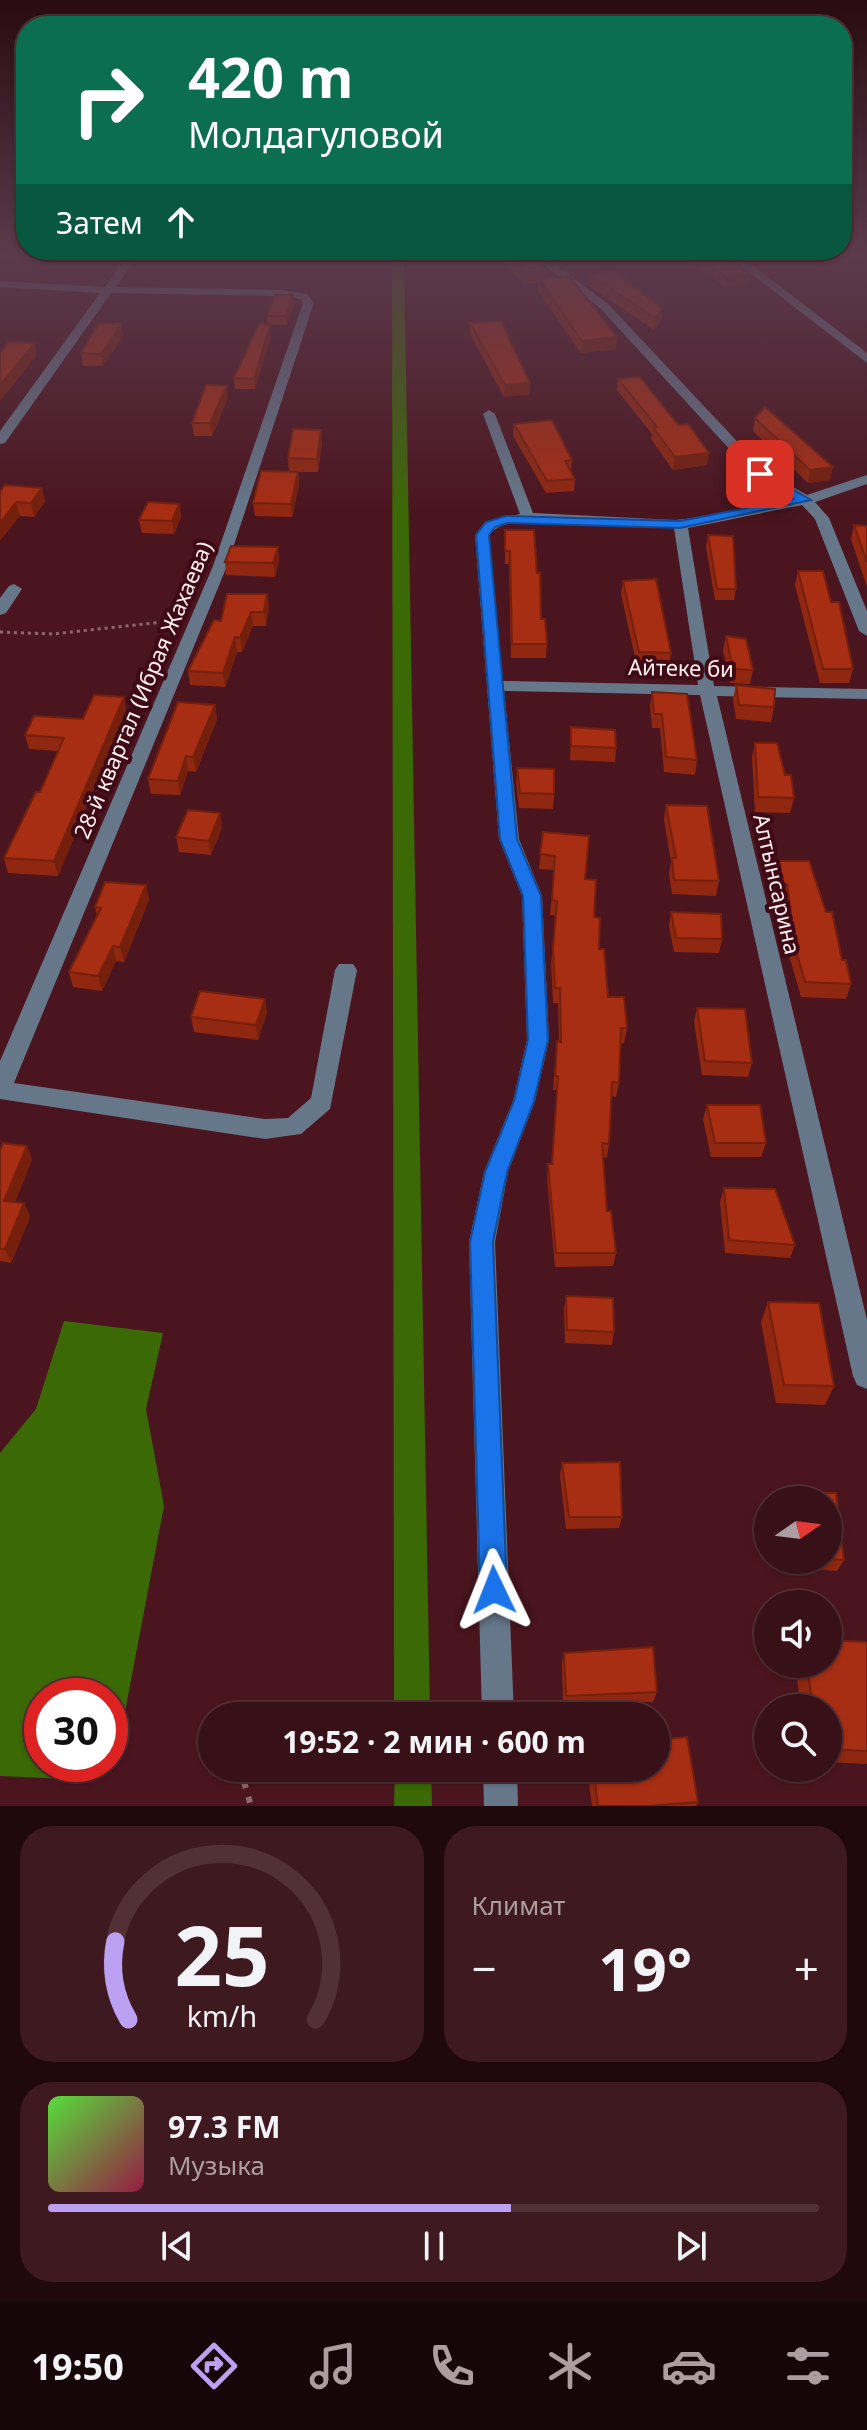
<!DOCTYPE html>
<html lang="ru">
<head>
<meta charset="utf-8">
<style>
  :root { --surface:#381017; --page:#3f1920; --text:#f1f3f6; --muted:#ab9da1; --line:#523036; --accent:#bca0f2 }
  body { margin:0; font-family:"Noto Sans",sans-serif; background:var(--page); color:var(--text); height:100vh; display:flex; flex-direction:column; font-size:30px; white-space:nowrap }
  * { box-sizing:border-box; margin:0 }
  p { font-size:26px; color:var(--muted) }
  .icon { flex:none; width:44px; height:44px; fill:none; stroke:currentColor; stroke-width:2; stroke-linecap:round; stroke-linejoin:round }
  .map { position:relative; height:1806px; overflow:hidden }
  .details { display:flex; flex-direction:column; gap:20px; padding:20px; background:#1f090d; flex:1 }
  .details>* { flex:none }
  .guide { position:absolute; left:16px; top:16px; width:836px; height:244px; border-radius:32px; box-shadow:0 2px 6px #0004,0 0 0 2px var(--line); background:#0b6e4f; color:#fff; overflow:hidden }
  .needle { width:52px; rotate:76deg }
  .fabs { position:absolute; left:754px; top:1486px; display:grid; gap:16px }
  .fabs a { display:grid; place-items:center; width:88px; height:88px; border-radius:50%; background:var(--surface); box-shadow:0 2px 6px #0004,0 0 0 2px var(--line); font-size:40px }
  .speed { position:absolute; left:24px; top:1678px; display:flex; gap:16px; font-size:40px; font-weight:700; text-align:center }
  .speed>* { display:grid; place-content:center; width:104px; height:104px; border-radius:50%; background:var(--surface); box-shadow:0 2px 6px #0004,0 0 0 2px var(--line); line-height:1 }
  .speed .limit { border:12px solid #d22; background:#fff; color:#111 }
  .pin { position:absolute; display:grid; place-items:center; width:68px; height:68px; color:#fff; margin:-34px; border-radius:16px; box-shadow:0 4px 12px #0006 }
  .me { position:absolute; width:88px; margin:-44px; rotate:358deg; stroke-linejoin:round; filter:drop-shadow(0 0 6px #0008) }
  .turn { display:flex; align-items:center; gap:28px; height:168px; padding:0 40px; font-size:36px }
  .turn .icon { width:104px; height:104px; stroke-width:2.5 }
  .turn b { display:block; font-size:56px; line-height:68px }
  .then { display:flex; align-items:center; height:76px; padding:0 40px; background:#0003; gap:16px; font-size:30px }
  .big { font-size:60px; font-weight:700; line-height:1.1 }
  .details .card { flex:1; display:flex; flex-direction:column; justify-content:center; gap:12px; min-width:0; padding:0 28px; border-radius:32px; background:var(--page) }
  .details .dial { align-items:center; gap:0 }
  .dial svg { height:208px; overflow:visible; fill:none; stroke:var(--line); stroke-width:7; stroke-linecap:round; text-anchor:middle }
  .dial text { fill:var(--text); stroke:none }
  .song { display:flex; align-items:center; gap:24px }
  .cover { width:96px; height:96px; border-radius:12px; background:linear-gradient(135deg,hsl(110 70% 55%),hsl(340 70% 35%)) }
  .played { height:8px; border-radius:4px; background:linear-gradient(90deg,var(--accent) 60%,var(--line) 60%) }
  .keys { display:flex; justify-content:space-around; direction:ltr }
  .heat { display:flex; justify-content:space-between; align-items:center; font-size:44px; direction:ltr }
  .details .tiles { flex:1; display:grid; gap:20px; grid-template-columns:1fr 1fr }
  .card:last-child { grid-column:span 2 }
  .trip { position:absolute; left:198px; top:1702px; width:472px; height:80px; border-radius:40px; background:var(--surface); box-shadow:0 2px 6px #0004,0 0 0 2px var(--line); font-weight:700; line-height:80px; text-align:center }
  .tabs { display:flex; height:128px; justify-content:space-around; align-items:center; background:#160609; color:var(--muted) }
  .tabs .icon { width:56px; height:56px }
  .tabs .active { color:var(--accent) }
  .tabs b { font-size:36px; color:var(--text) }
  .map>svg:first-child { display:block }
  .water { fill:#3b6905 }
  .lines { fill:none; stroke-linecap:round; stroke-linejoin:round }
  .canal { fill:#3b6905; fill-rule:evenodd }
  .path-far1 { stroke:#8f686f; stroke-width:3; stroke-dasharray:3 4; stroke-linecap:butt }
  .path { stroke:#8f686f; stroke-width:6; stroke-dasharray:6 9; stroke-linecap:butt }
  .minor { fill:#66778a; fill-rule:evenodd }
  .wall { fill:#902710 }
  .shaded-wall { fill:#75200d }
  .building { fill:#a72d13; stroke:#75200d; stroke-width:2 }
  .route { fill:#1a73e8; stroke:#114b97; stroke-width:2 }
  .labels { text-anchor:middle; stroke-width:8; stroke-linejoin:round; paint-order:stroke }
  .street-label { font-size:22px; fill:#fdeeef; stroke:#3f0a16 }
</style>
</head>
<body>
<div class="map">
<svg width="867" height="1806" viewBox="0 0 867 1806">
  <rect width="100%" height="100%" fill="#4b151f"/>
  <path class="water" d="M64,1321l99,12 -17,76 18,97 -40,211 -14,26v-47h-68v68h56l-8,16 -90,-4v-323l36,-44z"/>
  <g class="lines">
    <g class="canal">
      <path d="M392,258h12l26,1458h-36z"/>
      <path d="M395,1768h36l1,38h-38z"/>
    </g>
    <path class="path-far1" d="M0,632l53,2 128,-14"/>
    <g class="path">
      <path d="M223,1711l1,5"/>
      <path d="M240,1768l11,38"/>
    </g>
    <g class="minor">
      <path d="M126,258h10l-20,29 165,3 26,4 7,9 -87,263 -213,517 251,36 23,-1 23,-20 24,-128 4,-6h14l4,6 -27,139 -29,25 -36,5 -265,-40v-38l213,-495 90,-263 -3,-4 -19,-3 -170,-3 -106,150 -5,1v-13l100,-138 -100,-6v-6l105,6z"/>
      <path d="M535,258h12l61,46 157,167 42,24 60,-20v9l-52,18 14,16 38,93v25l-8,-5 -44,-112 -13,-14 -114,23 26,158 153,3v10l-150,-3 150,624v69l-10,-4 -4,-9 -153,-681 -196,-4 15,148 23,57 7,144 -14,61 -27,71 -13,70 19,474h-32l-13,-474 15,-70 29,-71 14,-61 -5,-144 -23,-57 -24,-304 10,-13 35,-8 -37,-100 6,-4 6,4 38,99 142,7 40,-4 78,-17 -38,-22 -155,-169zM557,521l117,7 24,157 -195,-4 -14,-146c14,-17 47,-14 68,-14z"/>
      <path d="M731,258h12l124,95v10z"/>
      <path d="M14,584l8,5 -16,24 -6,2v-17l9,-12z"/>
      <path d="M483,1768h34l1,38h-34z"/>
    </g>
  </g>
  <g class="wall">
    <path d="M506,258h29l11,13v7l70,71 -35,4 -43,-62v-8l-15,1 -17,-20z"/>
    <path d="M687,258h39l23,26 -24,3z"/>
    <path d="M589,274l73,35 -1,11 -7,10 -66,-45z"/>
    <path d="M294,304l-7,21h-19l-1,-9z"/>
    <path d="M470,323l60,71 -26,3 -34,-63z"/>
    <path d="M121,324l2,12 -20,30h-20l-2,-13z"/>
    <path d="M271,336l-16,53h-20l-1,-11z"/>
    <path d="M618,379l60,46 31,28 -2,12 -34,5 -22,-31 1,-5 -35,-44z"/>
    <path d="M228,398l-16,38h-18l-2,-13z"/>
    <path d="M755,418l78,49 -3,13 -22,3 -55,-52z"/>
    <path d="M514,424l58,36 -1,12 4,7 -1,12 -28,2 -33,-57z"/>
    <path d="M322,442l-4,30h-20l1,13 -7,32 -37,-1 -2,-13 36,-32 -1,-13z"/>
    <path d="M0,491l45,10 -11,16 -14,-1z"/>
    <path d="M179,504l2,13 -7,17 -32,-1 -3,-13z"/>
    <path d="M854,525l13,1v61l-16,-48z"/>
    <path d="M505,530l32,43 4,46 6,25 -1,14h-35l-2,-94h-4z"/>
    <path d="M708,535l28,54 -2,11h-19l-9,-54z"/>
    <path d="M278,547l1,14 -4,16 -49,-2 -1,-13z"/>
    <path d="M798,571l33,31 22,67 -4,14h-29l-25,-98z"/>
    <path d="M623,581l48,72 -2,14 -32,-1 -16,-72z"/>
    <path d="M267,594l2,14 -3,18h-13l-11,26h-5l-12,35 -35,-2 -2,-14 33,-50z"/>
    <path d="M726,636l27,34 -3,14 -20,-1 -7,-33z"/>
    <path d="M736,685l38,22 -3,15 -35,-3 -3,-20z"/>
    <path d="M652,692l45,68 -2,15 -31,-3 -4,-44h-8l-2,-22z"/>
    <path d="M124,697l2,14 -68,165 -50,-3 -4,-15 36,-66 18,-41 -29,-2 -4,-14 58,-16z"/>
    <path d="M215,705l2,14 -21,53 -8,-1 -8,24 -29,-1 -3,-15z"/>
    <path d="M571,727l45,21 -1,14 -45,-2z"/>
    <path d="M755,743l39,55 -4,15 -35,-1 -3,-55z"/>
    <path d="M517,768l37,26 -1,15 -34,-1 -3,-26z"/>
    <path d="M666,805l53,76 -3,15 -44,-2 -3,-21 2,-11 -7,-42z"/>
    <path d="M222,828l-11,27 -32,-3 -3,-15z"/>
    <path d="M543,832l42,47 9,38 5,32 9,48 19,31 -3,15h-4l-1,40 -3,14 -5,-1 -2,48 -2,14 -4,-1 4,54 9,42 -3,13 -58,1 -8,-89 1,-14h4l5,-74h-4l4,-49 2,1 -1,-39h-5l-2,-40 5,-48h-6l4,-45 -15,-1z"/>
    <path d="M777,861l65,99 9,24 -5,15 -45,-2 -20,-70 4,-15 -2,-13h-3l-7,-24z"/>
    <path d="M146,885l3,15 -25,62 -8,-1 -14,30 -29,-4 -4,-15 28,-56 -2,-9z"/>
    <path d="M671,912l51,27 -3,14 -45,-1 -5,-26z"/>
    <path d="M265,999l2,14 -9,27 -64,-8 -3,-15z"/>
    <path d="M697,1008l55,55 -4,14 -46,-2 -8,-53z"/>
    <path d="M707,1105l59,38 -5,14h-50l-8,-38z"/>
    <path d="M27,1146l5,14 -17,42 9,1 6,14 -19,46 -11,-2v-111z"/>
    <path d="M724,1188l71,57 -5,13 -65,-5 -5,-51z"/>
    <path d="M566,1296l48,36 -2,13 -47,-2 -1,-34z"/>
    <path d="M768,1302l66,84 -9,19 -49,-2 -15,-81z"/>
    <path d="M562,1463l60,54 -3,11 -53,1 -6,-54z"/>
    <path d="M772,1492l64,1 8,67 -7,11 -64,-6 -1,-5h56v-60h-60z"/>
    <path d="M867,1642v122l-39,-2v-54h-27l-6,-44h33z"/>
    <path d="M564,1653l93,39 -4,10 -90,3 -1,-42z"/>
    <path d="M587,1768h69l42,34 -2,4h-104z"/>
  </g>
  <g class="shaded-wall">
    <path d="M750,275l-1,9 -24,3 2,-9z"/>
    <path d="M293,295l1,9 -7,21 -1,-9z"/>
    <path d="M662,309l-1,11 -7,10 1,-12z"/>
    <path d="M121,324l2,12 -20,30 -2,-12z"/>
    <path d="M270,326l1,10 -16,53 -1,-10z"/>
    <path d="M617,337l-1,12 -35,4 1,-12z"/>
    <path d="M35,343l2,12 -37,46v-16z"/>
    <path d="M530,383v11l-26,3 1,-12z"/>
    <path d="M227,386l1,12 -16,38 -2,-13z"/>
    <path d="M321,430l1,12 -4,30 -1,-13z"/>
    <path d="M709,453l-2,12 -34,5 2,-13z"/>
    <path d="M833,467l-3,13 -22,3 2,-13z"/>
    <path d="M298,472l1,13 -7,32 -1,-13z"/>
    <path d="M42,488l3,13 -11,16 -3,-14z"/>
    <path d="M16,502l4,14 -20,25v-18z"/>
    <path d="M179,504l2,13 -7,17 -2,-13z"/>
    <path d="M278,547l1,14 -4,16 -2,-14z"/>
    <path d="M267,594l2,14 -3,18 -2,-14z"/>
    <path d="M251,612l2,14 -11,26 -2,-14z"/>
    <path d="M235,637l2,15 -12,35 -2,-14z"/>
    <path d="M124,697l2,14 -68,165 -4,-15z"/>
    <path d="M215,705l2,14 -21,53 -3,-15z"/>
    <path d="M186,756l2,15 -8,24 -2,-14z"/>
    <path d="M220,813l2,15 -11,27 -2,-14z"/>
    <path d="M146,885l3,15 -25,62 -4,-15z"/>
    <path d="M113,946l3,15 -14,30 -4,-15z"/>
    <path d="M265,999l2,14 -9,27 -2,-15z"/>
    <path d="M27,1146l5,14 -22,55 -6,-14z"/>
    <path d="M24,1203l6,14 -19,46 -6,-14z"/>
  </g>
  <g class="building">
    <path d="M511,258h24l11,13 -23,2z"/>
    <path d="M700,258h26l24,17 -23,3z"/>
    <path d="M616,271l46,38 -7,9 -66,-44z"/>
    <path d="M569,276l48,61 -35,4 -43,-62z"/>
    <path d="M275,295h18l-7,21h-19z"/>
    <path d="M501,321l29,62 -25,2 -35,-62z"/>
    <path d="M260,322l10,4 -16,53 -20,-1z"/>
    <path d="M99,323l22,1 -20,30 -20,-1z"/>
    <path d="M9,342l26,1 -35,42v-32z"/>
    <path d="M640,377l38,48 10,-1 21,29 -34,4 -22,-30h4l-39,-48z"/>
    <path d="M206,385l21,1 -17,37h-18z"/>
    <path d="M765,407l68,60 -23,3 -55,-52z"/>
    <path d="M552,420l20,40 -7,1 10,18 -28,2 -33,-57z"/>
    <path d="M293,429l28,1 -4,29 -29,-1z"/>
    <path d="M261,471l37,1 -7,32 -38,-1z"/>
    <path d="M5,485l37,3 -11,15 -15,-1 -16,21v-32z"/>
    <path d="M148,502l31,2 -7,17 -33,-1z"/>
    <path d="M854,525l13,1v36z"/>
    <path d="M505,530h29l3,43h3l1,46h4l2,25h-35l-2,-93h-5z"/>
    <path d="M708,535l25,1 3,53h-19z"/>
    <path d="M231,546l47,1 -5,16 -48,-1z"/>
    <path d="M798,571h25l8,31h8l14,67h-30z"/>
    <path d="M656,579l15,74 -32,-1 -16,-71z"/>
    <path d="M227,594h40l-3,18h-13l-11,26 -5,-1 -12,36 -35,-2 26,-51 7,1z"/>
    <path d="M726,636l20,3 7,31 -20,-1z"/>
    <path d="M736,685l39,4 -1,18 -35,-2z"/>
    <path d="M652,692l35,2 10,66 -31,-3 -4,-43h-8z"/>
    <path d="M94,695l30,2 -70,164 -50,-3 32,-66h4l24,-54 -39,-3 9,-19 49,3z"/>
    <path d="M178,702l37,3 -22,52 -7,-1 -8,25 -30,-2z"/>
    <path d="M571,727l44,3 1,18 -45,-2z"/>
    <path d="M755,743h22l8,32h6l3,23 -36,-1z"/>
    <path d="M517,768l37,1v25l-34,-1z"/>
    <path d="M666,805l41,1 12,75 -45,-1 -2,-22h4z"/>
    <path d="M188,810l32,3 -11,28 -33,-4z"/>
    <path d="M543,832l46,4 -4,43 11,1 -2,37 6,1 -1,31h5l4,48h16l3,31h-6l-2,55 -7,-1 -3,62 -7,-1 5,68h4l5,42h-60l-8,-89h4l6,-88h-3l2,-35 4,1 -1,-54h-5l-2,-40 4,-47 -5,-1 3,-44 -15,-2z"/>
    <path d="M777,861h32l17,51h6l10,48h4l5,24 -46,-2 -20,-70h6l-4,-28h-3z"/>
    <path d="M105,882l41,3 -26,62 -7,-1 -15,30 -29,-4 32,-64 -6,-1z"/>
    <path d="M671,912l50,2 1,25 -46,-1z"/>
    <path d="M200,991l65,8 -9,26 -65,-8z"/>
    <path d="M697,1008l48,1 7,54 -47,-2z"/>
    <path d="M707,1105h53l6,38h-51z"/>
    <path d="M3,1143l24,3 -23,55 20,2 -19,46h-5v-99z"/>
    <path d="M724,1188l51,1 20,56 -66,-5z"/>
    <path d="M566,1296l47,2 1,34 -47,-2z"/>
    <path d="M768,1302l51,1 15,83 -50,-1z"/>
    <path d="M620,1462l2,55h-53l-7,-54z"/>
    <path d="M772,1492l64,1 8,67 -16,-1v-59h-55z"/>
    <path d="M828,1640l39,2v109l-39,-2v-41h-15l-6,-44h21z"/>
    <path d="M653,1647l4,45 -91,4 -2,-43z"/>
    <path d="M687,1737l11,65 -51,4h-49l-5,-38h63v-28z"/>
  </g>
  <linearGradient id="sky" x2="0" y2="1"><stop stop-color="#290c11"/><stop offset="0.5" stop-color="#5b3b4d"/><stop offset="1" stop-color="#5b3b4d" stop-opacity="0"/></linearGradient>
  <rect width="867" height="511" fill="url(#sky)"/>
  <path class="route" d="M760,471l51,29 -131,28 -173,-5 -12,4 -6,8 28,304 24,57 7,144 -14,61 -27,71 -14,70 14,348 -4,9 -9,4 -10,-4 -4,-9 -10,-348 15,-70 29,-71 14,-61 -5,-144 -23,-57 -24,-304 10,-13 20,-6 174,5 113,-22 -37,-22 -2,-3z"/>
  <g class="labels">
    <g class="street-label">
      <text transform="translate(681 668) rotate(1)" y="8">Айтеке би</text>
      <text transform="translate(143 690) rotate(-67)" y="8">28-й квартал (Ибрая Жахаева)</text>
      <text transform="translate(777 884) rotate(77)" y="8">Алтынсарина</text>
    </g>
  </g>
</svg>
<div class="fabs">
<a><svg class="needle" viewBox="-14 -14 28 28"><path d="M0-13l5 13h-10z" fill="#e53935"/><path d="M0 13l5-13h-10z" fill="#ab9da1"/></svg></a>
<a><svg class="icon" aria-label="sound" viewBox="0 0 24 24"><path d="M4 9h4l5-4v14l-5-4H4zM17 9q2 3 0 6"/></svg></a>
<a><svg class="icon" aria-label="search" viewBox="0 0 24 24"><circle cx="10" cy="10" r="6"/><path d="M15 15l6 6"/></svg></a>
</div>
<div class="speed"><div class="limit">30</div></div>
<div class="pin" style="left:760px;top:474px;background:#d93025"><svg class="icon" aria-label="arrive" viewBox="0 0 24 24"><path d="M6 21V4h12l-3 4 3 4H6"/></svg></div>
<svg class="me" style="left:494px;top:1590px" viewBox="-20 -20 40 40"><path d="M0-17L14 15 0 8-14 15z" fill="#1a73e8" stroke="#fff" stroke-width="4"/></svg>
<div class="trip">19:52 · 2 мин · 600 m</div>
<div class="guide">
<div class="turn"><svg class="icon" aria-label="right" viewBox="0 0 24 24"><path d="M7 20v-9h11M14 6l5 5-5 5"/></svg><div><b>420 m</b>Молдагуловой</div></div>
<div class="then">Затем<svg class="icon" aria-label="ahead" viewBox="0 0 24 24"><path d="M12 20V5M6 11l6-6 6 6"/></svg></div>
</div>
</div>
<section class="details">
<div class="tiles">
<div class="card dial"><svg viewBox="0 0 100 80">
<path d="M14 69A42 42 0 1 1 86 69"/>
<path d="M14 69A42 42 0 0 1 9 39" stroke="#bca0f2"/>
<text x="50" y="56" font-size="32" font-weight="700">25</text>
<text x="50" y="72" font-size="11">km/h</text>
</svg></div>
<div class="card"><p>Климат</p>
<div class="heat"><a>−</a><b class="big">19°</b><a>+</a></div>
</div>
<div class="card">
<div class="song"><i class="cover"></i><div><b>97.3 FM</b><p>Музыка</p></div></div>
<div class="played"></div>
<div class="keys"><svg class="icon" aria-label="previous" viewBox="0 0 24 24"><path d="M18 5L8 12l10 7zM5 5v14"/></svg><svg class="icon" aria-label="pause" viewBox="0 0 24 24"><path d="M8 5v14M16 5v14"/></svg><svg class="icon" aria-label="next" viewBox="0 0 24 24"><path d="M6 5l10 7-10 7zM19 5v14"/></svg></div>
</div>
</div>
</section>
<nav class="tabs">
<b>19:50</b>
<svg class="icon active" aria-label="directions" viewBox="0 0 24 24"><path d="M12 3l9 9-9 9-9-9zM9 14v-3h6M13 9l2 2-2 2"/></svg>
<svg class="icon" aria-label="music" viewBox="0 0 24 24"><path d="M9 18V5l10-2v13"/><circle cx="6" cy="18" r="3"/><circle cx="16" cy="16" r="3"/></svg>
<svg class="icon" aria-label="phone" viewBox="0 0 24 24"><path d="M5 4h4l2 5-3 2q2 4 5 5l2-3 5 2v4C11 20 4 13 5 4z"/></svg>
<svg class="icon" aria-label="climate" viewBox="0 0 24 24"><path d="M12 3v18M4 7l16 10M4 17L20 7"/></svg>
<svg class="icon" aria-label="car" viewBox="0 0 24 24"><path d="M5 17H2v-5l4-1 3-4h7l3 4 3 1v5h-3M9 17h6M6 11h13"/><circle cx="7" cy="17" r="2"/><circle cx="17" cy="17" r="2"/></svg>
<svg class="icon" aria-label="filters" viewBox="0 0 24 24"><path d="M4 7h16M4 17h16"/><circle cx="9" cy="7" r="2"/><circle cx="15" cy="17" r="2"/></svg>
</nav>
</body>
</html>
